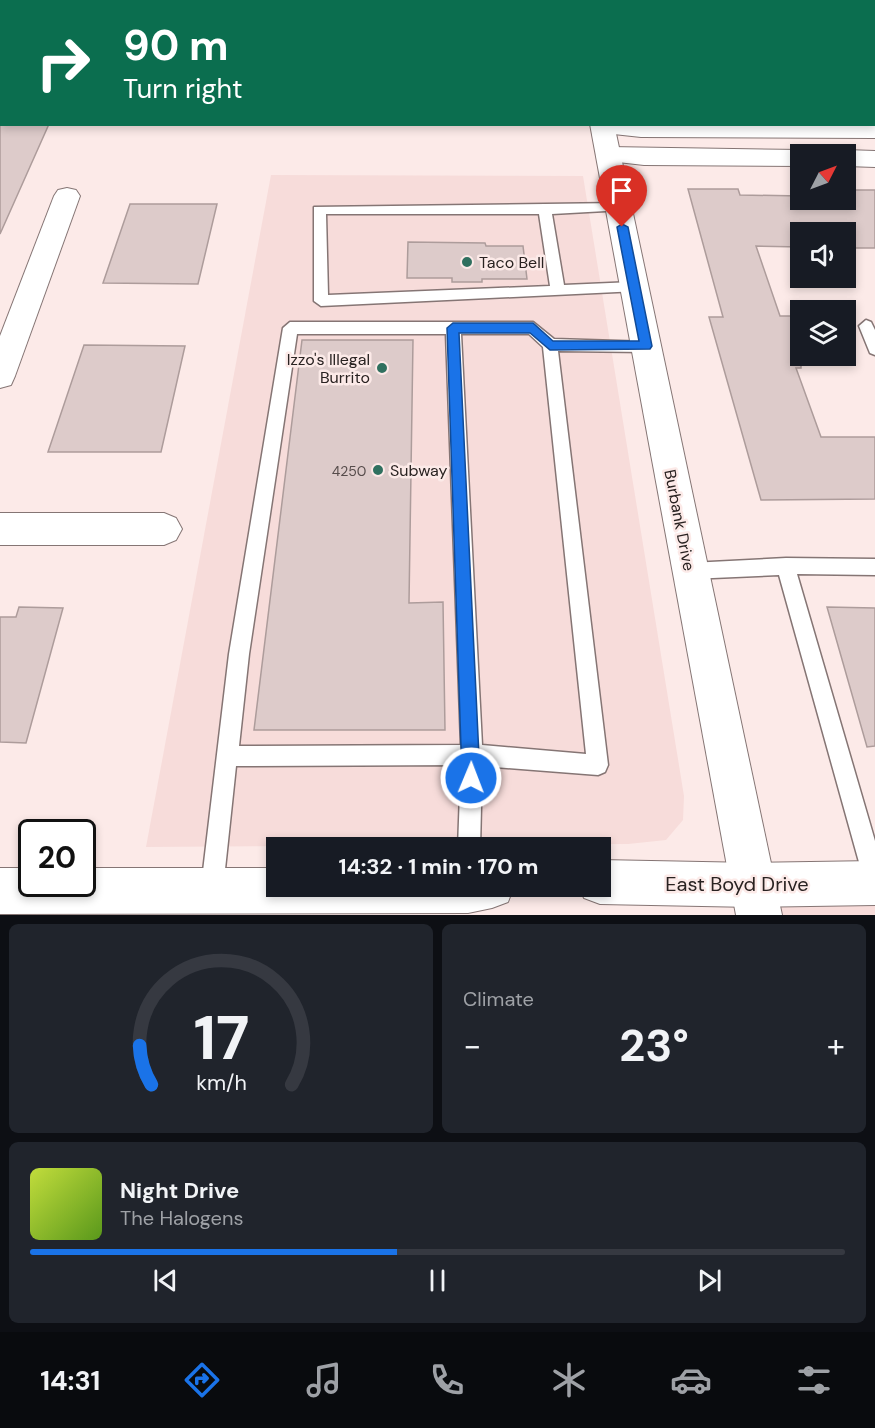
<!DOCTYPE html>
<html lang="en">
<head>
<meta charset="utf-8">
<style>
  :root { --surface:#171b24; --page:#20242c; --text:#f1f3f6; --muted:#9ea1a6; --line:#363941; --accent:#1a73e8 }
  body { margin:0; font-family:"DM Sans",sans-serif; background:var(--page); color:var(--text); height:100vh; display:flex; flex-direction:column; font-size:22px; white-space:nowrap }
  * { box-sizing:border-box; margin:0 }
  p { font-size:20px; color:var(--muted) }
  .icon { flex:none; width:33px; height:33px; fill:none; stroke:currentColor; stroke-width:2; stroke-linecap:round; stroke-linejoin:round }
  .map { position:relative; height:915px; overflow:hidden }
  .sheet { display:flex; flex-direction:column; gap:9px; padding:9px; background:#0d0f14; flex:1 }
  .sheet>* { flex:none }
  .banner { position:absolute; left:0px; top:0px; width:876px; height:126px; box-shadow:0 3px 9px #0003; background:#0b6e4f; color:#fff; overflow:hidden }
  .needle { width:39px; rotate:48deg }
  .controls { position:absolute; left:790px; top:144px; display:grid; gap:12px }
  .controls a { display:grid; place-items:center; width:66px; height:66px; border-radius:0px; background:var(--surface); box-shadow:0 3px 9px #0003; font-size:30px }
  .speed { position:absolute; left:18px; top:819px; display:flex; gap:12px; font-size:30px; font-weight:700; text-align:center }
  .speed>* { display:grid; place-content:center; width:78px; height:78px; border-radius:50%; background:var(--surface); box-shadow:0 3px 9px #0003; line-height:1 }
  .speed .limit { border:3px solid #111; border-radius:9px; background:#fff; color:#111 }
  .pin { position:absolute; display:grid; place-items:center; width:51px; height:51px; color:#fff; margin:-62px -26px; border-radius:50% 50% 50% 0; rotate:-45deg; box-shadow:0 0 6px #0007 }
  .pin .icon { rotate:45deg }
  .me { position:absolute; width:66px; margin:-33px; rotate:1deg; stroke-linejoin:round; filter:drop-shadow(0 0 4px #0008) }
  .turn { display:flex; align-items:center; gap:21px; height:126px; padding:0 24px; font-size:27px }
  .turn .icon { width:78px; height:78px; stroke-width:2.5 }
  .turn b { display:block; font-size:42px; line-height:51px }
  .big { font-size:45px; font-weight:700; line-height:1.1 }
  .sheet .tile { flex:1; display:flex; flex-direction:column; justify-content:center; gap:9px; min-width:0; padding:0 21px; border-radius:9px; background:var(--page) }
  .sheet .dial { align-items:center; gap:0 }
  .dial svg { height:156px; overflow:visible; fill:none; stroke:var(--line); stroke-width:7; stroke-linecap:round; text-anchor:middle }
  .dial text { fill:var(--text); stroke:none }
  .song { display:flex; align-items:center; gap:18px }
  .cover { width:72px; height:72px; border-radius:9px; background:linear-gradient(135deg,hsl(70 70% 55%),hsl(90 70% 35%)) }
  .played { height:6px; border-radius:3px; background:linear-gradient(90deg,var(--accent) 45%,var(--line) 45%) }
  .keys { display:flex; justify-content:space-around; direction:ltr }
  .heat { display:flex; justify-content:space-between; align-items:center; font-size:33px; direction:ltr }
  .sheet .tiles { flex:1; display:grid; gap:9px; grid-template-columns:1fr 1fr }
  .tile:last-child { grid-column:span 2 }
  .trip { position:absolute; left:266px; top:837px; width:345px; height:60px; border-radius:0px; background:var(--surface); box-shadow:0 3px 9px #0003; font-weight:700; line-height:60px; text-align:center }
  .tabs { display:flex; height:96px; justify-content:space-around; align-items:center; background:#090b0e; color:var(--muted) }
  .tabs .icon { width:42px; height:42px }
  .tabs .on { color:var(--accent) }
  .tabs b { font-size:27px; color:var(--text) }
  .map>svg:first-child { display:block }
  .built { fill:#f7dcda }
  .building { fill:#ddcbca; stroke:#ad9c9b; stroke-width:1.5 }
  .lines { fill:none; stroke-linecap:round; stroke-linejoin:round }
  .service-casing { stroke:#857574; stroke-width:3 }
  .minor-casing { stroke:#857574; stroke-width:2 }
  .tertiary-casing { stroke:#857574; stroke-width:2 }
  .primary-casing { stroke:#857574; stroke-width:2 }
  .service { fill:#fff; fill-rule:evenodd }
  .minor { fill:#fff; fill-rule:evenodd }
  .tertiary { fill:#fff; fill-rule:evenodd }
  .primary { fill:#fff; fill-rule:evenodd }
  .route { fill:#1a73e8; stroke:#114b97; stroke-width:1.5 }
  .poi-dot { fill:#2f705f; stroke:#fceae8; stroke-width:2 }
  .labels { text-anchor:middle; stroke-width:5; stroke-linejoin:round; paint-order:stroke }
  .number-label { font-size:14px; fill:#564c4b }
  .poi-label { font-size:16px; fill:#292221; stroke:#fceae8; text-anchor:start }
  .street-label { font-size:16px; fill:#292221; stroke:#fceae8 }
  .near-street-label { font-size:20px; fill:#292221; stroke:#fceae8 }
</style>
</head>
<body>
<div class="map">
<svg width="875" height="915" viewBox="0 0 875 915">
  <rect width="100%" height="100%" fill="#fceae8"/>
  <g class="built">
    <path d="M271,175l312,1 101,620 -1,24 -17,20 -38,4 -482,3z"/>
    <path d="M875,883v32h-116l-6,-30z"/>
  </g>
  <g class="building">
    <path d="M0,124h49l-49,110z"/>
    <path d="M688,189h50l2,6 61,1v4h45v-10h29v58h-29v-16h-45v15l-45,-1 24,70h21v52h-5l25,69h54v62l-114,1 -52,-183h14z"/>
    <path d="M130,204h87l-19,80 -95,-1z"/>
    <path d="M408,242l77,1 1,3h37l4,33h-45v3h-30v-4h-45z"/>
    <path d="M302,340h111l-4,263 34,-1 2,128h-191z"/>
    <path d="M84,345l101,1 -24,106h-113z"/>
    <path d="M19,607l44,1 -37,135 -26,-1v-125h16z"/>
    <path d="M827,607l48,1v138l-8,1z"/>
  </g>
  <g class="lines">
    <defs>
      <g id="service">
        <path d="M20,0h11l-12,2z"/>
        <rect x="425" y="0" width="10" height="2"/>
        <path d="M0,19h2l-2,7z"/>
        <path d="M619,203l5,1v6l-72,4 12,71 69,-3 7,5 -2,4 -317,15 -7,-5v-94zM326,214h213l11,72 -222,9z"/>
        <path d="M866,320l5,2 4,8v25l-5,-2 -11,-27z"/>
        <path d="M290,322h243l21,17 97,3 2,4 -2,4 -5,2 -88,-1 50,414 -3,7 -7,3 -116,-9 -2,82h-22l3,-83 -225,1 -13,122 -3,8 -8,3 -8,-3 -3,-8 28,-234 54,-326zM297,334h149l15,411 -222,1 10,-92zM461,334h68l14,13 43,407 -104,-9z"/>
        <path d="M786,558l89,1v16l-78,-1 78,267v50l-8,-3 -3,-8 -85,-305 -89,4 -6,-2 -3,-6 3,-6 6,-2z"/>
      </g>
      <g id="minor">
        <path d="M67,188l9,2 4,6 -65,180 -4,9 -11,3v-52l54,-140 4,-6z"/>
        <path d="M0,513h164l12,5 6,11 -6,11 -12,5h-164z"/>
        <path d="M600,860l153,3 122,-2v44l-122,2 -153,-3 -16,-6 -5,-12h21z"/>
        <path d="M0,868h32v16h50v-16h194v18h238l-6,16 -16,6 -24,5 -468,1z"/>
      </g>
      <g id="tertiary">
        <path d="M593,124h282v14l-234,-1 -46,-5 -4,-5z"/>
        <path d="M609,147l192,3 10,4h-10v12l-157,-1 -44,-5 -3,-5 3,-5z"/>
        <path d="M846,150l29,1v16l-29,-1v-12h-10z"/>
      </g>
      <g id="primary">
        <rect x="568" y="0" width="20" height="2"/>
        <path d="M590,124h24l168,791h-46z"/>
      </g>
    </defs>
    <use href="#service" class="service-casing"/>
    <use href="#minor" class="minor-casing"/>
    <use href="#tertiary" class="tertiary-casing"/>
    <use href="#primary" class="primary-casing"/>
    <use href="#service" class="service"/>
    <use href="#minor" class="minor"/>
    <use href="#tertiary" class="tertiary"/>
    <use href="#primary" class="primary"/>
  </g>
  <path class="route" d="M622,224l6,3 24,119 -2,3 -100,1 -20,-17h-71l21,445 -3,6 -6,3 -6,-3 -3,-6 -15,-450 6,-5h80l20,18h86l-22,-114z"/>
  <g class="poi-dot">
    <circle cx="467" cy="262" r="6"/>
    <circle cx="382" cy="368" r="6"/>
    <circle cx="378" cy="470" r="6"/>
  </g>
  <g class="labels">
    <g class="number-label">
      <text x="349" y="476">4250</text>
    </g>
    <g class="poi-label">
      <text x="479" y="268">Taco Bell</text>
      <text x="370" y="365" text-anchor="end">Izzo's Illegal<tspan x="370" dy="18">Burrito</tspan></text>
      <text x="390" y="476">Subway</text>
    </g>
    <g class="street-label">
      <text transform="translate(680 520) rotate(79)" y="6">Burbank Drive</text>
    </g>
    <g class="near-street-label">
      <text x="737" y="891">East Boyd Drive</text>
    </g>
  </g>
</svg>
<div class="controls">
<a><svg class="needle" viewBox="-14 -14 28 28"><path d="M0-13l5 13h-10z" fill="#e53935"/><path d="M0 13l5-13h-10z" fill="#9ea1a6"/></svg></a>
<a><svg class="icon" aria-label="sound" viewBox="0 0 24 24"><path d="M4 9h4l5-4v14l-5-4H4zM17 9q2 3 0 6"/></svg></a>
<a><svg class="icon" aria-label="layers" viewBox="0 0 24 24"><path d="M12 4l9 5-9 5-9-5zM3 14l9 5 9-5"/></svg></a>
</div>
<div class="speed"><div class="limit">20</div></div>
<div class="pin" style="left:622px;top:227px;background:#d93025"><svg class="icon" aria-label="arrive" viewBox="0 0 24 24"><path d="M6 21V4h12l-3 4 3 4H6"/></svg></div>
<svg class="me" style="left:471px;top:778px" viewBox="-20 -20 40 40"><circle r="17" fill="#1a73e8" stroke="#fff" stroke-width="3"/><path d="M0-11L8 9 0 5-8 9z" fill="#fff"/></svg>
<div class="trip">14:32 · 1 min · 170 m</div>
<div class="banner">
<div class="turn"><svg class="icon" aria-label="right" viewBox="0 0 24 24"><path d="M7 20v-9h11M14 6l5 5-5 5"/></svg><div><b>90 m</b>Turn right</div></div>
</div>
</div>
<section class="sheet">
<div class="tiles">
<div class="tile dial"><svg viewBox="0 0 100 80">
<path d="M14 69A42 42 0 1 1 86 69"/>
<path d="M14 69A42 42 0 0 1 8 49" stroke="#1a73e8"/>
<text x="50" y="56" font-size="32" font-weight="700">17</text>
<text x="50" y="72" font-size="11">km/h</text>
</svg></div>
<div class="tile"><p>Climate</p>
<div class="heat"><a>−</a><b class="big">23°</b><a>+</a></div>
</div>
<div class="tile">
<div class="song"><i class="cover"></i><div><b>Night Drive</b><p>The Halogens</p></div></div>
<div class="played"></div>
<div class="keys"><svg class="icon" aria-label="previous" viewBox="0 0 24 24"><path d="M18 5L8 12l10 7zM5 5v14"/></svg><svg class="icon" aria-label="pause" viewBox="0 0 24 24"><path d="M8 5v14M16 5v14"/></svg><svg class="icon" aria-label="next" viewBox="0 0 24 24"><path d="M6 5l10 7-10 7zM19 5v14"/></svg></div>
</div>
</div>
</section>
<nav class="tabs">
<b>14:31</b>
<svg class="icon on" aria-label="directions" viewBox="0 0 24 24"><path d="M12 3l9 9-9 9-9-9zM9 14v-3h6M13 9l2 2-2 2"/></svg>
<svg class="icon" aria-label="music" viewBox="0 0 24 24"><path d="M9 18V5l10-2v13"/><circle cx="6" cy="18" r="3"/><circle cx="16" cy="16" r="3"/></svg>
<svg class="icon" aria-label="phone" viewBox="0 0 24 24"><path d="M5 4h4l2 5-3 2q2 4 5 5l2-3 5 2v4C11 20 4 13 5 4z"/></svg>
<svg class="icon" aria-label="climate" viewBox="0 0 24 24"><path d="M12 3v18M4 7l16 10M4 17L20 7"/></svg>
<svg class="icon" aria-label="car" viewBox="0 0 24 24"><path d="M5 17H2v-5l4-1 3-4h7l3 4 3 1v5h-3M9 17h6M6 11h13"/><circle cx="7" cy="17" r="2"/><circle cx="17" cy="17" r="2"/></svg>
<svg class="icon" aria-label="filters" viewBox="0 0 24 24"><path d="M4 7h16M4 17h16"/><circle cx="9" cy="7" r="2"/><circle cx="15" cy="17" r="2"/></svg>
</nav>
</body>
</html>
